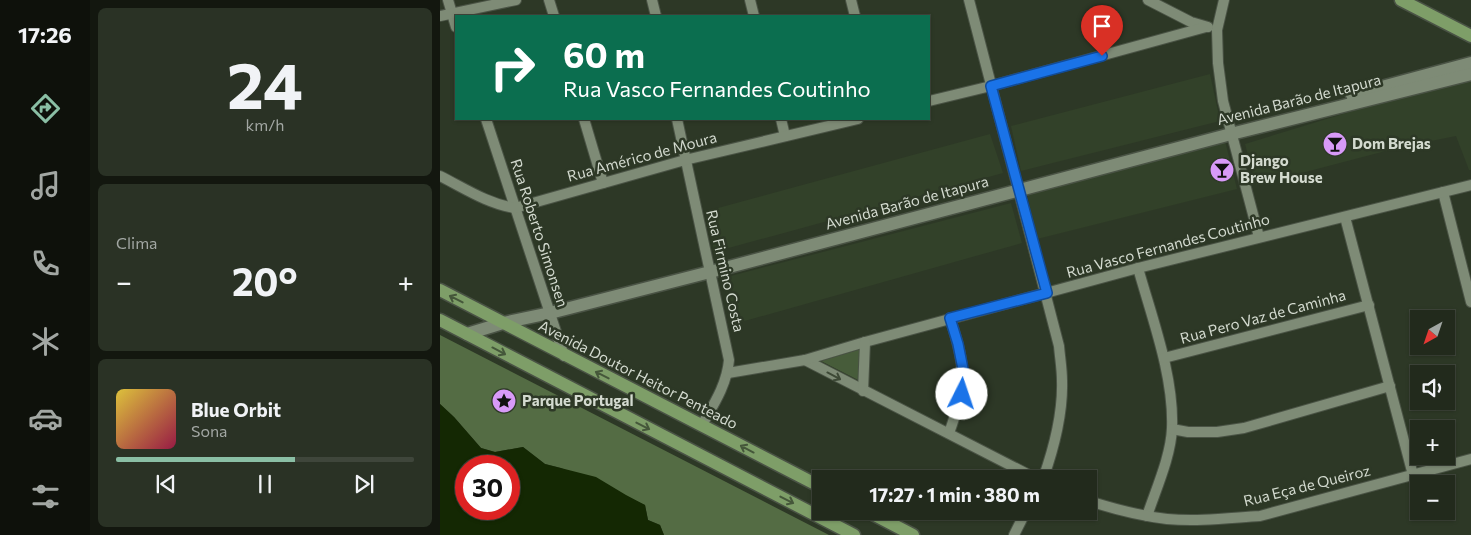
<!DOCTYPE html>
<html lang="pt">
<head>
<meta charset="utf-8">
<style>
  :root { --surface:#222a1c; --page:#2a3225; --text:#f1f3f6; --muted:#a2a7a3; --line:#3f463b; --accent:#8abfa5 }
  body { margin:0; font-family:Commissioner,sans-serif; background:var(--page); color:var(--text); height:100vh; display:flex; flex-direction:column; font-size:19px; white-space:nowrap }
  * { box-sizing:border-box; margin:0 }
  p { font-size:16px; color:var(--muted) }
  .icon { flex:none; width:28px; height:28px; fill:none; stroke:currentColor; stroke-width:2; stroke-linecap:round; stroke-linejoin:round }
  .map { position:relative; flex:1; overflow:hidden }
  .details { display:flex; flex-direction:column; gap:8px; padding:8px; background:#13170f; width:350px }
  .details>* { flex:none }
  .guide { position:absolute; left:15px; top:15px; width:475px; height:105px; border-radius:0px; box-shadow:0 1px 4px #0004,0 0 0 1px var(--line); background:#0b6e4f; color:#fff; overflow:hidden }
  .needle { width:32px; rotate:220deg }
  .controls { position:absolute; left:970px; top:310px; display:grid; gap:10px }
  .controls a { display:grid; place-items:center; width:45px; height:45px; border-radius:0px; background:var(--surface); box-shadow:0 1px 4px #0004,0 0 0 1px var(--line); font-size:25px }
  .speed { position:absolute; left:15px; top:455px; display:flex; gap:10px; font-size:25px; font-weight:700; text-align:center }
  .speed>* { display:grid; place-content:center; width:65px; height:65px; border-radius:50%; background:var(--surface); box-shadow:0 1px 4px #0004,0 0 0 1px var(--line); line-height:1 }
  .speed .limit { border:8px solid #d22; background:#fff; color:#111 }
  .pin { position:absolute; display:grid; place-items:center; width:42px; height:42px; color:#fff; margin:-51px -21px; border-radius:50% 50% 50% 0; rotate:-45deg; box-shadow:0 0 5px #0007 }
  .pin .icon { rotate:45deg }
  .me { position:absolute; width:55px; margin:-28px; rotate:4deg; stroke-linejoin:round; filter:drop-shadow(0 0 4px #0008) }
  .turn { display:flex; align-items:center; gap:18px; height:105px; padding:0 25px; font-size:22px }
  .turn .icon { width:65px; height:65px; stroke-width:2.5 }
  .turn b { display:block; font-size:35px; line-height:42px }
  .big { font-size:38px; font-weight:700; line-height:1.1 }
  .details .tile { flex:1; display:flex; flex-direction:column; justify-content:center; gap:8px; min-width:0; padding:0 18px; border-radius:8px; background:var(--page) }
  .details .dial { align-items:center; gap:0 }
  .dial b { font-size:65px; line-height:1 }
  .song { display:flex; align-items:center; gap:15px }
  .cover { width:60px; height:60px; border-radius:8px; background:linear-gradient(135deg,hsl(50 70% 55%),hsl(340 70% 35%)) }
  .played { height:5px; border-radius:2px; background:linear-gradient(90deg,var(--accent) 60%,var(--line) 60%) }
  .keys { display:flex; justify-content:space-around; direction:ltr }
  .heat { display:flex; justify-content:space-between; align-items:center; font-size:28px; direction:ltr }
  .trip { position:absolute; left:372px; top:470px; width:285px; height:50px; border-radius:0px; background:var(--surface); box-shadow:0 1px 4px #0004,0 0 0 1px var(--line); font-weight:700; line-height:50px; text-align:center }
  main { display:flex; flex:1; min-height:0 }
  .dock { display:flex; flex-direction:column; width:90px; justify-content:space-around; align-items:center; background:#0e110b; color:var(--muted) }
  .dock .icon { width:35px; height:35px }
  .dock .active { color:var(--accent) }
  .dock b { font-size:22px; color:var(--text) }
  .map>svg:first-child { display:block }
  .built { fill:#324129 }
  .green { fill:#475c3a }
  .forest { fill:#546c44 }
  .water { fill:#142803; fill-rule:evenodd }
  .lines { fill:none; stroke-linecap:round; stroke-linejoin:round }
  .minor-casing { stroke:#4a5345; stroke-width:12 }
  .secondary-casing { stroke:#4a5345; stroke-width:15 }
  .primary-casing { stroke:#4a5345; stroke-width:15 }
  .minor { stroke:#7e8b76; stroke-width:10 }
  .secondary { stroke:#7e8b76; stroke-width:12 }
  .primary { stroke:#7e9e68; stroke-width:12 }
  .oneway { stroke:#45573a }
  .oneway2 { stroke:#3d4936 }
  .route-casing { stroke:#114b97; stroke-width:12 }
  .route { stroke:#1a73e8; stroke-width:9 }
  .labels { text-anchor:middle; stroke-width:5; stroke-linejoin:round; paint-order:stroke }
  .street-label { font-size:15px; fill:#d3dacf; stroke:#2d3826 }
  .poi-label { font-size:15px; font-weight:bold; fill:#d3dacf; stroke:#2d3826; text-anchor:start }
</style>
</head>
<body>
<main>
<nav class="dock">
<b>17:26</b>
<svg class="icon active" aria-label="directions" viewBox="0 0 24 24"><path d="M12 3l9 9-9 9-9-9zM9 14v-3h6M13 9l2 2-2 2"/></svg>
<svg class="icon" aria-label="music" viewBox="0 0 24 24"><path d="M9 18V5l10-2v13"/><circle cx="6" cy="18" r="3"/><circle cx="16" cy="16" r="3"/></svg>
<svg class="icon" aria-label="phone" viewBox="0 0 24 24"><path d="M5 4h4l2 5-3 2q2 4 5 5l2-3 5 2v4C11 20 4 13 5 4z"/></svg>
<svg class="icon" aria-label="climate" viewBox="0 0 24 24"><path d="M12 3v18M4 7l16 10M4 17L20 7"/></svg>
<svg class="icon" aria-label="car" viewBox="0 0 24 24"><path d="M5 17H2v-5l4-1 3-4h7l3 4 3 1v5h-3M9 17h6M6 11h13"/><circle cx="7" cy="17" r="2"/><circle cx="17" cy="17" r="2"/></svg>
<svg class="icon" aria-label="filters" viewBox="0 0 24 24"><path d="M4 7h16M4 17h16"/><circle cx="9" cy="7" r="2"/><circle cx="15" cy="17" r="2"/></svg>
</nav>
<section class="details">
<div class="tile dial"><b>24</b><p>km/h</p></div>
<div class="tile"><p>Clima</p>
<div class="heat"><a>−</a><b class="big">20°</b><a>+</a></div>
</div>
<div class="tile">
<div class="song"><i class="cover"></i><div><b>Blue Orbit</b><p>Sona</p></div></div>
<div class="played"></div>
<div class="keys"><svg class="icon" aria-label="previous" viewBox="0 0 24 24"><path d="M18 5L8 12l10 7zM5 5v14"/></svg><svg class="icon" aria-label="pause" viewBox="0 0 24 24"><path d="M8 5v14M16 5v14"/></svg><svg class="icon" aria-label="next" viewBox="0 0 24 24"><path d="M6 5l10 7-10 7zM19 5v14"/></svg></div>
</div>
</section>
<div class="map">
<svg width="1031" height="535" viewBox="0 0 1031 535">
  <rect width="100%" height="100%" fill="#2d3826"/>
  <g class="built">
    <path d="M770,74l10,47 -199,50 -10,-45z"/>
    <path d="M1031,78v92h-2l-13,-34 -55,11 -145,38 -11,-41 144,-44z"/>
    <path d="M550,134l13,39 -289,79 -7,-41z"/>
    <path d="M785,141l12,48 -200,50 -10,-45z"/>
    <path d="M571,203l11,40 -288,81 -11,-46z"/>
  </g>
  <path class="green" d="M421,349l1,33 -41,-21z"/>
  <path class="forest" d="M0,335l389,200h-165l-4,-10 -12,-5 -3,-15 -84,-37 -16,-4 -22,-17 -28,5 -14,-4 -27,-31 -14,-13z"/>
  <path class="water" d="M0,404l14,13 27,31 14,4 28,-5 22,17 51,13 30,18 19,10 3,15 12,5 4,10h-224zM26,466h43v43h-43z"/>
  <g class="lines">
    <defs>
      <g id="minor">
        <path d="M8,0l8,27"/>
        <path d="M109,0l5,16"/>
        <path d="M212,0l4,16"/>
        <path d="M310,0l4,16"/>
        <path d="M411,0l4,16"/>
        <path d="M529,0l90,346c1,12 3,23 3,35 1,33 -8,67 -19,98"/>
        <path d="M708,0l43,22 17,5"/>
        <path d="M784,0l-7,30 1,33 5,38 36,136"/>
        <path d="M0,16l76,-16"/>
        <path d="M489,101l62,-15 215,-59"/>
        <path d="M46,119l78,237"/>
        <path d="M144,119l19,64"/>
        <path d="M237,119l52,241c-2,24 -15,44 -27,65"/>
        <path d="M341,119l4,17"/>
        <path d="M0,176c24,12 48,28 75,32l170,-48 173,-41"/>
        <path d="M1003,192l28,110"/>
        <path d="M905,217l68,258"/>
        <path d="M698,268c14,50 36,108 34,160 -1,28 -16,61 -25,88"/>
        <path d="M724,358l205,-53"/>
        <path d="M365,360l232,119"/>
        <path d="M288,373l77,-13 60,-18 273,-74 333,-83"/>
        <path d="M423,391l2,-49"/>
        <path d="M732,429l16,3h29l27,-4 146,-42"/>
        <path d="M509,433c18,-49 17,-66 1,-115"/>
        <path d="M649,501c25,8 52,15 78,18 31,3 62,-1 93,-3l211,-57"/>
        <path d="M574,535l12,-24"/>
      </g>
      <g id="secondary">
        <path d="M912,95l119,-32"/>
        <path d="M27,334l36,-11 47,-10 160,-41 521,-138 240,-60"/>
      </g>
      <g id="primary">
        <path d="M961,0l70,36"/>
        <path d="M0,290l381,197"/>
        <path d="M0,320l414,215"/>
        <path d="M427,511l46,24"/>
      </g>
    </defs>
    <use href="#minor" class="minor-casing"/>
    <use href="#secondary" class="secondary-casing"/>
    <use href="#primary" class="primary-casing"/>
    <use href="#minor" class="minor"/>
    <use href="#secondary" class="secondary"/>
    <use href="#primary" class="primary"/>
  </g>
  <defs><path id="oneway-shaft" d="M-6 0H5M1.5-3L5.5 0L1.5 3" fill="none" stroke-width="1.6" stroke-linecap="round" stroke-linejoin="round" transform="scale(1.25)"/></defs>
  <g class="oneway">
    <use href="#oneway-shaft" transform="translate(16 299) rotate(-153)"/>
    <use href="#oneway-shaft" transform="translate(59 351) rotate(28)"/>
    <use href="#oneway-shaft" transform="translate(162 375) rotate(-153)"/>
    <use href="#oneway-shaft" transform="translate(203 426) rotate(27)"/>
    <use href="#oneway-shaft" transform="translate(307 449) rotate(-152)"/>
    <use href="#oneway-shaft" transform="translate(347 500) rotate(27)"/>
  </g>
  <use class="oneway2" href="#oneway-shaft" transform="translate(394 376) rotate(28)"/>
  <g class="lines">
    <defs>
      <path id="route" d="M522,394l1,-25 -5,-25 -8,-26 97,-25 -56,-207 111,-30"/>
    </defs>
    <use href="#route" class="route-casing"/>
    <use href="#route" class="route"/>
  </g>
  <defs>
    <symbol id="bar-disc" viewBox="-11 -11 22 22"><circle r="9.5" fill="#d89af8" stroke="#2d3826"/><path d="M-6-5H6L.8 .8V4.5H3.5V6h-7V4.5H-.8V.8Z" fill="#111"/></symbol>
    <symbol id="sight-disc" viewBox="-11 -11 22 22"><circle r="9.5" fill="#d89af8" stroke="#2d3826"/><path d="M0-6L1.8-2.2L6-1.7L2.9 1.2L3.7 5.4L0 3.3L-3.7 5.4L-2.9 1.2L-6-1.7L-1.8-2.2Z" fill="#111"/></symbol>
  </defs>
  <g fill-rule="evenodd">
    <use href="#bar-disc" x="881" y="130" width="28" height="28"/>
    <use href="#bar-disc" x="768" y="156" width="28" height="28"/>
    <use href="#sight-disc" x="50" y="387" width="28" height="28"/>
  </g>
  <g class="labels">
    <g class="street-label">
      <text transform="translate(859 100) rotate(-14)" y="5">Avenida Barão de Itapura</text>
      <text transform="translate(202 157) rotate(-15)" y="5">Rua Américo de Moura</text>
      <text transform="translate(467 203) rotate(-15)" y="5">Avenida Barão de Itapura</text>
      <text transform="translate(99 233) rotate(72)" y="5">Rua Roberto Simonsen</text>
      <text transform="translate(728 246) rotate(-15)" y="5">Rua Vasco Fernandes Coutinho</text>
      <text transform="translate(285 271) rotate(77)" y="5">Rua Firmino Costa</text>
      <text transform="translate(823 317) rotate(-15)" y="5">Rua Pero Vaz de Caminha</text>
      <text transform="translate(198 375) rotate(27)" y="5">Avenida Doutor Heitor Penteado</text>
      <text transform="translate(867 486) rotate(-14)" y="5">Rua Eça de Queiroz</text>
    </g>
    <g class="poi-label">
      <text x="912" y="149">Dom Brejas</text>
      <text x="800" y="166">Django<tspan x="800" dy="17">Brew House</tspan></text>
      <text x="82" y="406">Parque Portugal</text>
    </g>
  </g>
</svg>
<div class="controls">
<a><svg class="needle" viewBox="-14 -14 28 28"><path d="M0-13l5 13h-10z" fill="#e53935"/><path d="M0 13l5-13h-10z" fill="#a2a7a3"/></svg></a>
<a><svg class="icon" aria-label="sound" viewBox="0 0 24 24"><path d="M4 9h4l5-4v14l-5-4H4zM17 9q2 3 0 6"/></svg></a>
<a>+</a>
<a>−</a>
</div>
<div class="speed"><div class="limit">30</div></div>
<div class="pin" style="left:662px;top:56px;background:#d93025"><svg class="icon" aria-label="arrive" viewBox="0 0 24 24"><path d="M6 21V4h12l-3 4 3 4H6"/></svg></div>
<svg class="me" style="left:522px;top:394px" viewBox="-20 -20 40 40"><circle r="19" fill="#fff"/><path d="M0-13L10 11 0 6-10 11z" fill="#1a73e8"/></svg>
<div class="trip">17:27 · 1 min · 380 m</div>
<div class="guide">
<div class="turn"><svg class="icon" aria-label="right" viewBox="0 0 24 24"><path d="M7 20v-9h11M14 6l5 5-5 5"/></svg><div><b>60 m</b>Rua Vasco Fernandes Coutinho</div></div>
</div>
</div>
</main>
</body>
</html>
